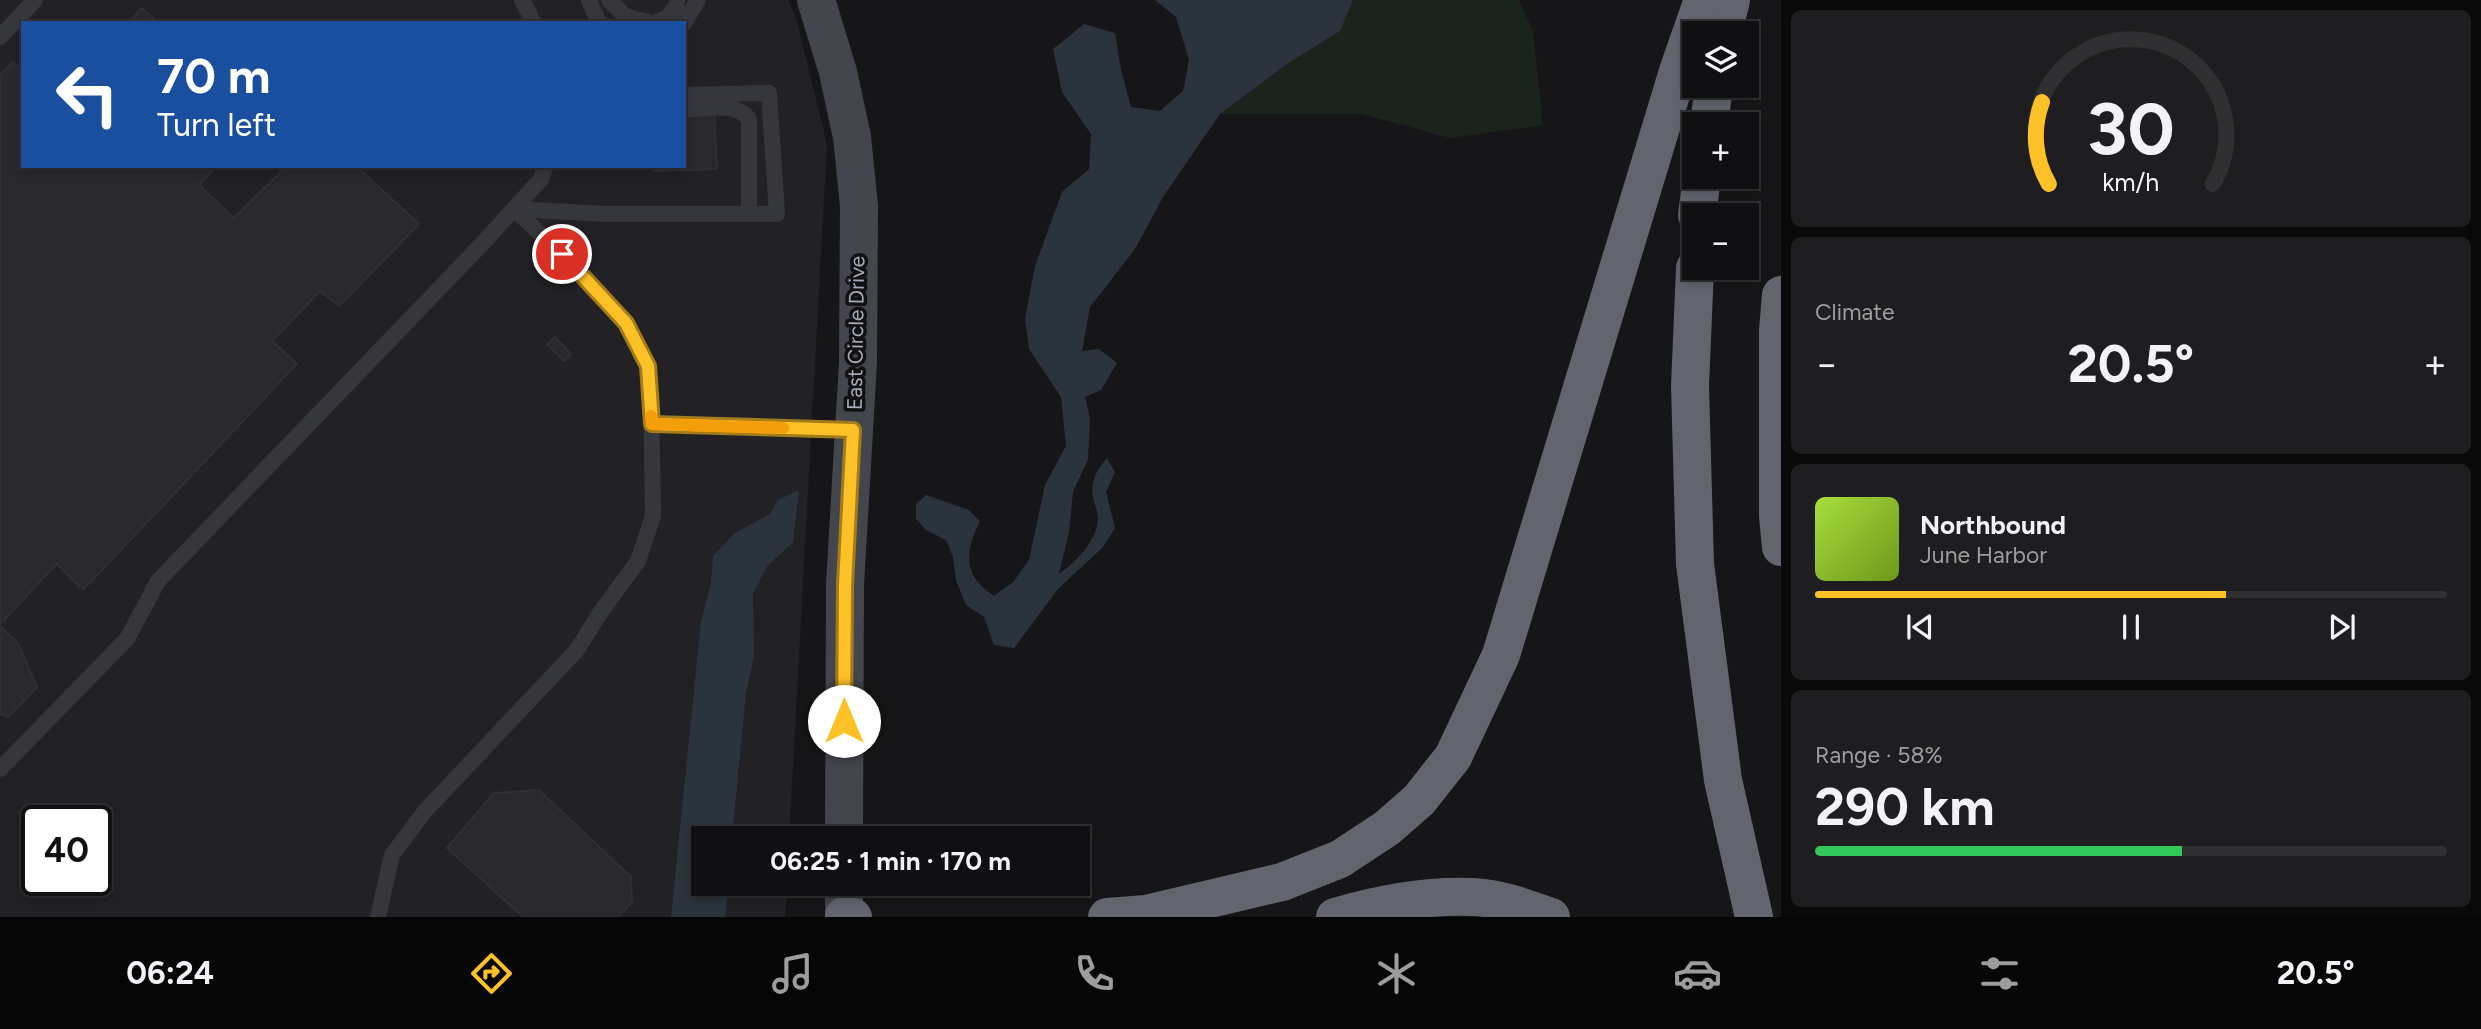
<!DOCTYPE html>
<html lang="en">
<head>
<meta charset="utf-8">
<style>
  :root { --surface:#101012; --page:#1e1e20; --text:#f1f3f6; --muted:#9c9d9f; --line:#303032; --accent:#fdc128 }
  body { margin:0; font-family:Figtree,sans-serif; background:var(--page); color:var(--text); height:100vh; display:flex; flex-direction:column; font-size:26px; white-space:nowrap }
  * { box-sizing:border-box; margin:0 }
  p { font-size:23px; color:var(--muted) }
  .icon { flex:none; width:38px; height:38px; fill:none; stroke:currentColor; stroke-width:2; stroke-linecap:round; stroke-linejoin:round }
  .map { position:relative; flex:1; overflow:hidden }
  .details { display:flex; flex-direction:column; gap:10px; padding:10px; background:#09090a; width:700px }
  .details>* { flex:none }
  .top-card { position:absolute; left:21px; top:21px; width:665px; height:147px; border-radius:0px; box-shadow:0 4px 10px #0003,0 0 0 2px var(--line); background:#1a4fa0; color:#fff; overflow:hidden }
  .controls { position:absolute; left:1682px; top:21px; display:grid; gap:14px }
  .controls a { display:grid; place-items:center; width:77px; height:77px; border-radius:0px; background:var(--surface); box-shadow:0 4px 10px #0003,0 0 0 2px var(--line); font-size:35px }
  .speed { position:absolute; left:21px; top:805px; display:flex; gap:14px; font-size:35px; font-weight:700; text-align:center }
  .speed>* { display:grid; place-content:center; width:91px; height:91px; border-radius:50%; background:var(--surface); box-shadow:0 4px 10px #0003,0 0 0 2px var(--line); line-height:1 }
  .speed .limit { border:4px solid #111; border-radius:10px; background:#fff; color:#111 }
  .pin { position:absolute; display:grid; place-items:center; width:60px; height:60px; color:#fff; margin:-30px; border:4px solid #fff; border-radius:50%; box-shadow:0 2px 7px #0007 }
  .me { position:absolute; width:77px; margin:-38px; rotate:0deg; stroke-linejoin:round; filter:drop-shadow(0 0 5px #0008) }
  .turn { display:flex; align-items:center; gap:24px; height:147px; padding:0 21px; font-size:32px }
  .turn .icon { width:91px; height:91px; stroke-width:2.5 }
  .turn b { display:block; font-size:49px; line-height:60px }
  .big { font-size:52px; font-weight:700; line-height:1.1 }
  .details .card { flex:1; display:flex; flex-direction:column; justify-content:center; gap:10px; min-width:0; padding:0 24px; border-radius:10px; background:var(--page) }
  .details .dial { align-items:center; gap:0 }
  .dial svg { height:182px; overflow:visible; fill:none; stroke:var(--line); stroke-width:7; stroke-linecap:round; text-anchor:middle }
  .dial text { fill:var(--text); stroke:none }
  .song { display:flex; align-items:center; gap:21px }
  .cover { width:84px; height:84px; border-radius:10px; background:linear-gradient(135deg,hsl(80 70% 55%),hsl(80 70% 35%)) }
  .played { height:7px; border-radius:4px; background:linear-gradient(90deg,var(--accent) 65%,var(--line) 65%) }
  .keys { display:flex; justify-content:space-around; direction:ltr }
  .heat { display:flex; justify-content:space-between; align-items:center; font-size:38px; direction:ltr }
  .charge { height:10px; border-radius:5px; background:linear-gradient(90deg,#34c759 58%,var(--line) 0) }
  .trip { position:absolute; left:691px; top:826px; width:399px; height:70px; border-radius:0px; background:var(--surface); box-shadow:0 4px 10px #0003,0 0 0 2px var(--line); font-weight:700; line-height:70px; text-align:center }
  .tab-bar { display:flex; height:112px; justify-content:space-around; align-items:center; background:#060607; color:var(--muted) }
  .tab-bar .icon { width:49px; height:49px }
  .tab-bar .selected { color:var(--accent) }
  .tab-bar b { font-size:32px; color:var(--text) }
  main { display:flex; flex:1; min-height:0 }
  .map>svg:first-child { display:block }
  .built { fill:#222125; fill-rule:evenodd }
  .green { fill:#1b231d }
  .water { fill:#2b343c }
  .building { fill:#29282c; stroke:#302f34; stroke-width:2 }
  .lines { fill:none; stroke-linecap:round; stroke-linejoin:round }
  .lane { stroke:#36373d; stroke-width:16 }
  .secondary { stroke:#44464d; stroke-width:38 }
  .highway { stroke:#62656e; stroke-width:38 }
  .route-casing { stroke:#a47d1a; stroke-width:18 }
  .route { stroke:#fdc128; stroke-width:12 }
  .slow { stroke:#f59e0b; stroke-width:12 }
  .labels { text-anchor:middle; stroke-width:7; stroke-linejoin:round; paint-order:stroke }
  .street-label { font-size:21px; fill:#a7abb9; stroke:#111113 }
</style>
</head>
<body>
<main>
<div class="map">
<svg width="1781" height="917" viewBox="0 0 1781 917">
  <rect width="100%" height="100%" fill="#161618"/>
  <path class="built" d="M0,0h788l9,21 30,123 -38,694h-85v46h83l-2,33h-785zM23,23h661v143h-661zM37,821h59v59h-59z"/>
  <path class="green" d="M1353,0h166l14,31 10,94 -93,13 -88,-24h-142l67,-50 53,-33z"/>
  <g class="water">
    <path d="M1155,0h198l-13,31 -53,33 -67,50 -57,83 -28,52 -45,58 -8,44 17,-2 18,14 -16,27 -16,7 5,22 -2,40 -15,33 -4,40 -10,42c16,-11 39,-34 39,-56 0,-7 -4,-14 -5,-21 -3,-16 4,-27 14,-39l8,14 -9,20 9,36 -12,19 -45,42 -44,59 -20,-3 -10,-28 -18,-12 -10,-25 -3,-23 -7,-17 -20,-10 -10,-11v-15l10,-9 43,15 11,11c-15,31 -18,54 14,75l19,-14 16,-22 16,-75 21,-39 -5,-49 -32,-48 -4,-30 10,-53 27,-74 27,-23 2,-35 -29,-42 -9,-43 31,-25 31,9 6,37 10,37 29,4 23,-20 6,-31 -13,-43z"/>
    <path d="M799,490l-6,53 -25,22 -15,28 1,63 -8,37 -14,145h-28v46h24l-3,33h-54l30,-296 10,-38 2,-27 22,-23 35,-19 8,-14z"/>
  </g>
  <g class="building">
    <path d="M142,8l16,15h-30z"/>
    <path d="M13,62l10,10v94h194l-18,19 35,33 53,-52h69l63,58 -80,82 -19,-15 -48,50 25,23 -214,226 -26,-26 -57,60v-549z"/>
    <path d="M714,110l3,59 -63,2v-5h30v-54z"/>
    <path d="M555,337l16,17 -7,7 -17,-16z"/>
    <path d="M0,626l18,17 19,44 -29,30 -8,-3z"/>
    <path d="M539,790l92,87 1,25 -14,15h-95l-76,-69 47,-55z"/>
  </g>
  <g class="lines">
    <g class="lane">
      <path d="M522,0l12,23"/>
      <path d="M589,0l10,23"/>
      <path d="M609,0l16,16 26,7"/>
      <path d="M654,23l14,-6 9,-12v-5"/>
      <path d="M684,23l14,-23"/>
      <path d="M0,37l35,-37"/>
      <path d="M684,110c20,-1 52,-9 65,9v94"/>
      <path d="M514,209l92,5h171l-8,-121 -85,2"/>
      <path d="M651,424l202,6"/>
      <path d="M0,769l127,-130 31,-58 324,-337 59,-65 5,-13"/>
      <path d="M378,917l14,-62 33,-44 152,-161 23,-37 38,-52 15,-45 -2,-124 -3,-26 -22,-43 -64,-69 -48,-45"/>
    </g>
    <g class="secondary">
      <path d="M816,0l22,72 14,65 7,69 -1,156 -13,223 -1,253"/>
      <path d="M844,884v32"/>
    </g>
    <g class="highway">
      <path d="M1723,33l8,-33"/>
      <path d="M1709,124l5,-38"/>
      <path d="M1697,215l5,-38"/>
      <path d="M1695,268l-5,118 5,178 28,216 31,137"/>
      <path d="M1781,295l-3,35v186l3,31"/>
      <path d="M844,916l9,1"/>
      <path d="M1107,917l39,-3 136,-32 58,-23 47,-31 32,-28 34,-43 48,-102 178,-587 24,-68"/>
      <path d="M1335,917c44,-13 92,-22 138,-20 26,1 53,11 78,20"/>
    </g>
  </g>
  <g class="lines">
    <defs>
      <path id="route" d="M562,254l64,69 22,43 4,58 201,6 -8,155 -1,136"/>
    </defs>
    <use href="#route" class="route-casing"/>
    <use href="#route" class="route"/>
    <path class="slow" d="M651,416l1,8 131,4"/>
  </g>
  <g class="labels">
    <g class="street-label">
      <text transform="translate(856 333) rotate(-89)" y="7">East Circle Drive</text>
    </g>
  </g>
</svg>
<div class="controls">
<a><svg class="icon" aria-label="layers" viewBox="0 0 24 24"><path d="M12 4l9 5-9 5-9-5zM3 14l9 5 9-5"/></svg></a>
<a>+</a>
<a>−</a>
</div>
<div class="speed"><div class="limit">40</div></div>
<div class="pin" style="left:562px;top:254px;background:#d93025"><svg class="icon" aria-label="arrive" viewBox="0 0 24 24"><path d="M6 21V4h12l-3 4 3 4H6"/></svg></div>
<svg class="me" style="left:844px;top:721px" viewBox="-20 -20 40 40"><circle r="19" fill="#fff"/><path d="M0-13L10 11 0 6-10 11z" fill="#fdc128"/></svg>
<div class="trip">06:25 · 1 min · 170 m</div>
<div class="top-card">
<div class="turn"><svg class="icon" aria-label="left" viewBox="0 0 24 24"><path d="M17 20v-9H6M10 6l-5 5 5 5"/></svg><div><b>70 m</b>Turn left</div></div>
</div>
</div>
<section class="details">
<div class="card dial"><svg viewBox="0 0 100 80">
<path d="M14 69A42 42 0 1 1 86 69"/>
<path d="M14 69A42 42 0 0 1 11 33" stroke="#fdc128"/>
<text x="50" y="56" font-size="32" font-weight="700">30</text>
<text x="50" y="72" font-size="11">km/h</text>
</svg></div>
<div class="card"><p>Climate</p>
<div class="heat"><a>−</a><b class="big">20.5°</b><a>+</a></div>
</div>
<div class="card">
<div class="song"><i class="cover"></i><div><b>Northbound</b><p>June Harbor</p></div></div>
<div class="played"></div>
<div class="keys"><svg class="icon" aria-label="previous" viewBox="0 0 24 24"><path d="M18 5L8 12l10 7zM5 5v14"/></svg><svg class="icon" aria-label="pause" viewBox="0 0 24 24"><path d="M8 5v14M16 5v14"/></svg><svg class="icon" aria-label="next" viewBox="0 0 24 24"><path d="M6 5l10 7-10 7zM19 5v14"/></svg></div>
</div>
<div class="card"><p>Range · 58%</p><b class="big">290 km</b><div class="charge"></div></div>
</section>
</main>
<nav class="tab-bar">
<b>06:24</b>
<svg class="icon selected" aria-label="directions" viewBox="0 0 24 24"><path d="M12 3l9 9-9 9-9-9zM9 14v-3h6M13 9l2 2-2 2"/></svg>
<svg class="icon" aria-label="music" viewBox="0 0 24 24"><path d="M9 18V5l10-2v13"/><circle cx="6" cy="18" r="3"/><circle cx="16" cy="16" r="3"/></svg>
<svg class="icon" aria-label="phone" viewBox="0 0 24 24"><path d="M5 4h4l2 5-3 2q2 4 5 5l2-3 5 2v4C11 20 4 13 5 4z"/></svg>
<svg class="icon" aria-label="climate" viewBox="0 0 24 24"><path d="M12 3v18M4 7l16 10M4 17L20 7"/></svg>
<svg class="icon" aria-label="car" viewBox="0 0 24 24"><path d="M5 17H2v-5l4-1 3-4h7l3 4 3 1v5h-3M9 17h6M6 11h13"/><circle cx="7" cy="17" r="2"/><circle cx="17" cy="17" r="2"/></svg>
<svg class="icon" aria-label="filters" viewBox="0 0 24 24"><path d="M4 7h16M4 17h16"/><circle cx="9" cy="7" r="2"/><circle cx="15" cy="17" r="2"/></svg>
<b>20.5°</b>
</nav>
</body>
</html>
